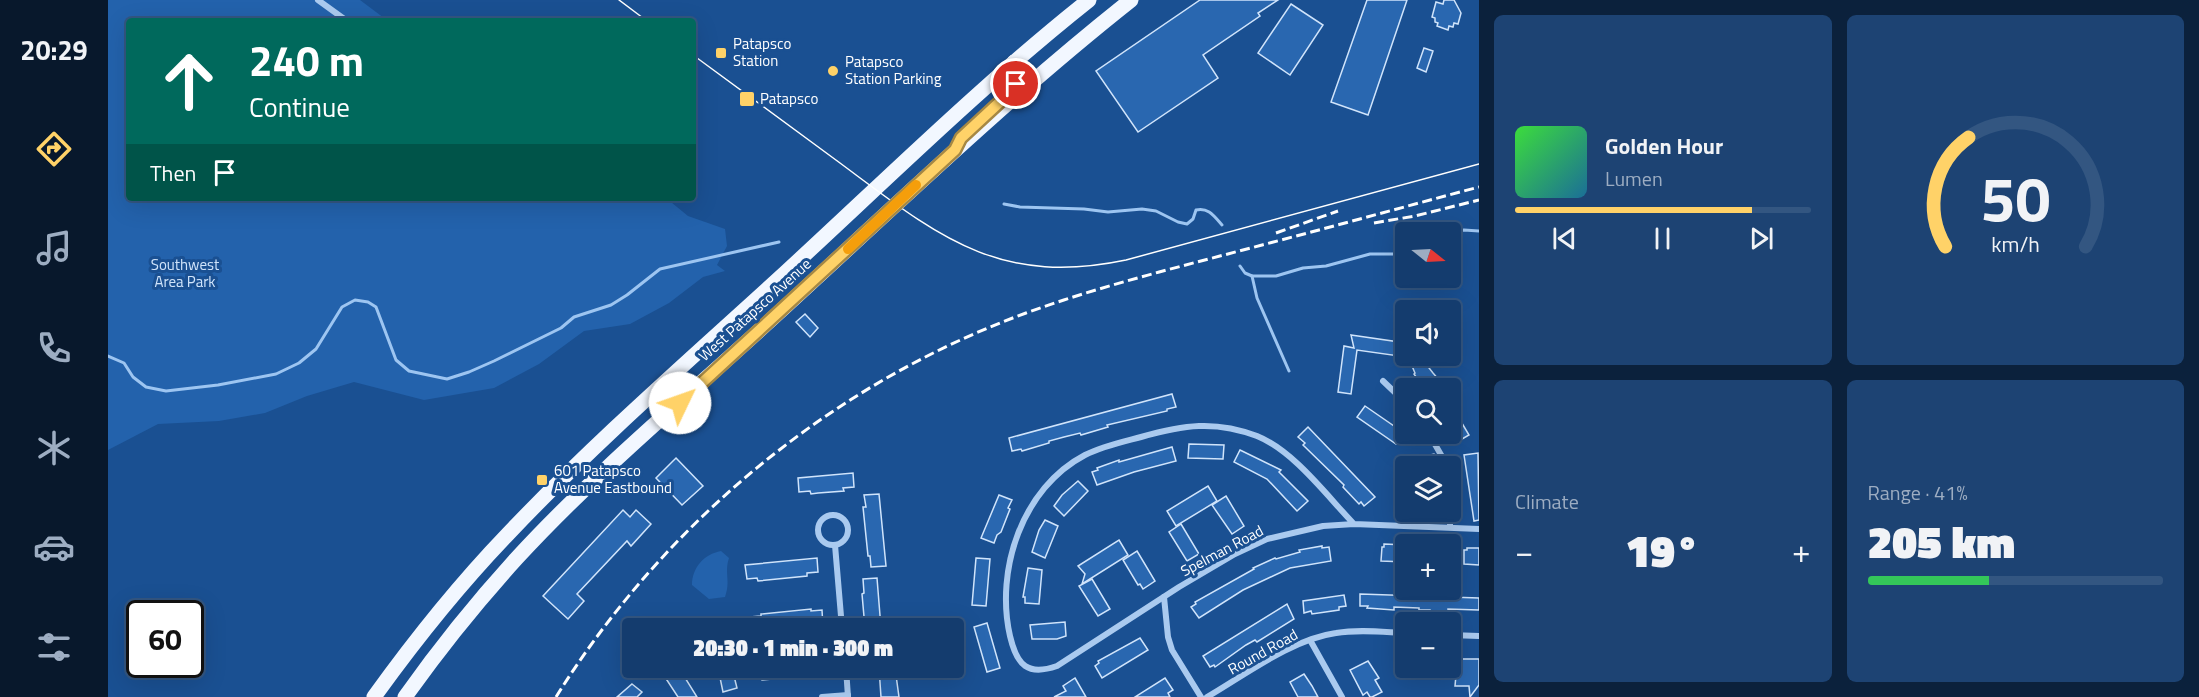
<!DOCTYPE html>
<html lang="en">
<head>
<meta charset="utf-8">
<style>
  :root { --surface:#143c6e; --page:#1d4373; --text:#f1f3f6; --muted:#9dadc2; --line:#335681; --accent:#ffd268 }
  body { margin:0; font-family:"Titillium Web",sans-serif; background:var(--page); color:var(--text); height:100vh; display:flex; flex-direction:column; font-size:22px; white-space:nowrap }
  * { box-sizing:border-box; margin:0 }
  p { font-size:20px; color:var(--muted) }
  .icon { flex:none; width:33px; height:33px; fill:none; stroke:currentColor; stroke-width:2; stroke-linecap:round; stroke-linejoin:round }
  .map { position:relative; flex:1; overflow:hidden }
  .panel { display:flex; flex-direction:column; gap:15px; padding:15px; background:#0b213c; width:720px }
  .panel>* { flex:none }
  .top-card { position:absolute; left:18px; top:18px; width:570px; height:183px; border-radius:6px; box-shadow:0 6px 24px #0002,0 0 0 2px var(--line); background:#00695c; color:#fff; overflow:hidden }
  .needle { width:39px; rotate:108deg }
  .fabs { position:absolute; left:1287px; top:222px; display:grid; gap:12px }
  .fabs a { display:grid; place-items:center; width:66px; height:66px; border-radius:6px; background:var(--surface); box-shadow:0 6px 24px #0002,0 0 0 2px var(--line); font-size:30px }
  .speed { position:absolute; left:18px; top:600px; display:flex; gap:12px; font-size:30px; font-weight:700; text-align:center }
  .speed>* { display:grid; place-content:center; width:78px; height:78px; border-radius:50%; background:var(--surface); box-shadow:0 6px 24px #0002,0 0 0 2px var(--line); line-height:1 }
  .speed .limit { border:3px solid #111; border-radius:9px; background:#fff; color:#111 }
  .pin { position:absolute; display:grid; place-items:center; width:51px; height:51px; color:#fff; margin:-26px; border:3px solid #fff; border-radius:50%; box-shadow:0 2px 6px #0007 }
  .me { position:absolute; width:66px; margin:-33px; rotate:48deg; stroke-linejoin:round; filter:drop-shadow(0 0 4px #0008) }
  .turn { display:flex; align-items:center; gap:21px; height:126px; padding:0 24px; font-size:27px }
  .turn .icon { width:78px; height:78px; stroke-width:2.5 }
  .turn b { display:block; font-size:42px; line-height:51px }
  .then { display:flex; align-items:center; height:57px; padding:0 24px; background:#0003; gap:12px; font-size:22px }
  .big { font-size:45px; font-weight:800; line-height:1.1 }
  .panel .widget { flex:1; display:flex; flex-direction:column; justify-content:center; gap:9px; min-width:0; padding:0 21px; border-radius:9px; background:var(--page) }
  .panel .dial { align-items:center; gap:0 }
  .dial svg { height:156px; overflow:visible; fill:none; stroke:var(--line); stroke-width:7; stroke-linecap:round; text-anchor:middle }
  .dial text { fill:var(--text); stroke:none }
  .song { display:flex; align-items:center; gap:18px }
  .cover { width:72px; height:72px; border-radius:9px; background:linear-gradient(135deg,hsl(120 70% 55%),hsl(200 70% 35%)) }
  .played { height:6px; border-radius:3px; background:linear-gradient(90deg,var(--accent) 80%,var(--line) 80%) }
  .keys { display:flex; justify-content:space-around; direction:ltr }
  .heat { display:flex; justify-content:space-between; align-items:center; font-size:33px; direction:ltr }
  .charge { height:9px; border-radius:4px; background:linear-gradient(90deg,#34c759 41%,var(--line) 0) }
  .panel .tiles { flex:1; display:grid; gap:15px; grid-template-columns:repeat(2,1fr) }
  .trip { position:absolute; left:514px; top:618px; width:342px; height:60px; border-radius:6px; background:var(--surface); box-shadow:0 6px 24px #0002,0 0 0 2px var(--line); font-weight:800; line-height:60px; text-align:center }
  main { display:flex; flex:1; min-height:0 }
  .dock { display:flex; flex-direction:column; width:108px; justify-content:space-around; align-items:center; background:#08182c; color:var(--muted) }
  .dock .icon { width:42px; height:42px }
  .dock .current { color:var(--accent) }
  .dock b { font-size:27px; color:var(--text) }
  .map>svg:first-child { display:block }
  .green { fill:#2362ac }
  .lines { fill:none; stroke-linecap:round; stroke-linejoin:round }
  .stream { stroke:#9dc5f1; stroke-width:3 }
  .building { fill:#2967b0; stroke:#d0e4fb; stroke-width:1.5 }
  .minor { stroke:#aacaef; stroke-width:6 }
  .primary { stroke:#f2f7ff; stroke-width:15 }
  .tram { stroke:#fff; stroke-width:1.5 }
  .rail { stroke:#fff; stroke-width:3; stroke-dasharray:10 4.5; stroke-linecap:butt }
  .route-casing { stroke:#a68844; stroke-width:15 }
  .route { stroke:#ffd268; stroke-width:10 }
  .slow { stroke:#f59e0b; stroke-width:10 }
  .poi-dot { fill:#ffd268; stroke:#1a5092; stroke-width:2 }
  .labels { text-anchor:middle; stroke-width:6; stroke-linejoin:round; paint-order:stroke }
  .poi-label { font-size:15px; fill:#fff; stroke:#1a5092; text-anchor:start }
  .park-label { font-size:15px; fill:#d0e4fb; stroke:#1a5092 }
  .street-label { font-size:15px; fill:#fff; stroke:#1a5092 }
</style>
</head>
<body>
<main>
<nav class="dock">
<b>20:29</b>
<svg class="icon current" aria-label="directions" viewBox="0 0 24 24"><path d="M12 3l9 9-9 9-9-9zM9 14v-3h6M13 9l2 2-2 2"/></svg>
<svg class="icon" aria-label="music" viewBox="0 0 24 24"><path d="M9 18V5l10-2v13"/><circle cx="6" cy="18" r="3"/><circle cx="16" cy="16" r="3"/></svg>
<svg class="icon" aria-label="phone" viewBox="0 0 24 24"><path d="M5 4h4l2 5-3 2q2 4 5 5l2-3 5 2v4C11 20 4 13 5 4z"/></svg>
<svg class="icon" aria-label="climate" viewBox="0 0 24 24"><path d="M12 3v18M4 7l16 10M4 17L20 7"/></svg>
<svg class="icon" aria-label="car" viewBox="0 0 24 24"><path d="M5 17H2v-5l4-1 3-4h7l3 4 3 1v5h-3M9 17h6M6 11h13"/><circle cx="7" cy="17" r="2"/><circle cx="17" cy="17" r="2"/></svg>
<svg class="icon" aria-label="filters" viewBox="0 0 24 24"><path d="M4 7h16M4 17h16"/><circle cx="9" cy="7" r="2"/><circle cx="15" cy="17" r="2"/></svg>
</nav>
<div class="map">
<svg width="1371" height="697" viewBox="0 0 1371 697">
  <rect width="100%" height="100%" fill="#1a5092"/>
  <g class="green">
    <path d="M0,0h252l28,21h-259v177h537l22,18 37,13 2,17 -10,19 8,6 -22,6 -34,26 -39,21 -46,7 -45,33 -45,24 -70,12 -70,-18 -47,14 -42,17 -46,8 -61,3 -50,26z"/>
    <path d="M613,551l8,7c-5,15 2,23 -4,39l-16,2 -17,-14c0,-17 12,-31 29,-34z"/>
  </g>
  <g class="lines">
    <g class="stream">
      <path d="M896,204l16,3 64,2 24,3 34,-3 14,2 22,11 9,2 6,-5 3,-9c12,-3 18,6 26,15"/>
      <path d="M1341,232l15,-2 15,1"/>
      <path d="M1132,266l5,7 7,3h24l27,-8 23,-2 44,-12h36"/>
      <path d="M1144,276l5,22 32,73"/>
      <path d="M0,356l16,7 9,14 13,10 20,4 52,-6 58,-11 23,-11 17,-14 26,-42 13,-7 13,2 8,5 20,53 13,11 38,8 22,-7 25,-11 67,-33 13,-11 37,-12 16,-10 33,-26 119,-27"/>
    </g>
  </g>
  <g class="building">
    <path d="M1092,0h78l-20,13 2,3 -57,39 15,23 -80,54 -42,-61z"/>
    <path d="M1259,0h40l-39,115 -37,-13z"/>
    <path d="M1336,0h10l7,13 -3,11 -4,-1 -1,4 -4,-1 -1,4 -11,-4 1,-3 -3,-1v-4l-3,-1 4,-15 7,2z"/>
    <path d="M1183,4l32,21 -33,50 -32,-22z"/>
    <path d="M1316,48l9,3 -7,21 -9,-4z"/>
    <path d="M697,314l13,14 -8,9 -14,-15z"/>
    <path d="M1243,335l55,8v14l-49,-7 -6,44 -13,-2 6,-46 10,2z"/>
    <path d="M1314,359l11,14 13,15h-21l-6,-7 -5,-7 1,-1 -3,-7z"/>
    <path d="M1064,394l4,13 -9,2v2l-60,14 1,2 -27,8 -1,-2 -16,4 -15,4v2l-27,8 -1,-2 -9,2 -3,-13z"/>
    <path d="M1342,403l19,32 -12,7 -3,-5 -4,3z"/>
    <path d="M1257,406l39,27 -8,11 -39,-27z"/>
    <path d="M1200,427l67,70 -11,9 -3,-4 -2,2 -16,-17 1,-2 -41,-40 2,-2 -7,-6z"/>
    <path d="M1081,444l35,1 -1,14 -35,-1z"/>
    <path d="M1064,447l4,14 -42,11 -37,13 -5,-13 6,-2 -1,-2 22,-8v2z"/>
    <path d="M1132,450l41,20 -2,2 29,29 -11,10 -30,-32 -33,-17z"/>
    <path d="M1370,453l1,67 -5,1 -10,-66z"/>
    <path d="M1326,454l1,2 -19,10h-21v-3z"/>
    <path d="M568,458l27,28 -21,19 -26,-27z"/>
    <path d="M745,473l1,14 -11,1 1,3 -26,2 -7,1 -1,-3 -11,1 -1,-14z"/>
    <path d="M970,481l10,10 -24,25 -10,-10 8,-11z"/>
    <path d="M1100,486l9,15 -41,25 -9,-15z"/>
    <path d="M771,494l7,72 -15,1 -1,-11h-2l-5,-49h3l-2,-12z"/>
    <path d="M891,495l13,5 -4,8 2,1 -9,23 -4,3 -3,8 -13,-5z"/>
    <path d="M1118,496l18,30 -12,8 -20,-29z"/>
    <path d="M515,510l7,7 6,-7 15,14 -20,22 -4,-5 -50,53 7,7 -16,18 -25,-23z"/>
    <path d="M937,520l13,6 -13,32 -13,-6 7,-22z"/>
    <path d="M1073,524l18,30 -12,7 -18,-29z"/>
    <path d="M1011,540l9,15 -46,29 3,-10 -7,-8z"/>
    <path d="M1276,544l22,1v17l-25,-1 1,-14h2z"/>
    <path d="M1214,546v2l7,-1 2,14 -41,7 -47,22 -44,28 -8,-11 5,-3 -1,-2 59,-33 -1,-1 22,-10 1,1 24,-7 -1,-2z"/>
    <path d="M1359,548h12v17l-15,-1v-14h3z"/>
    <path d="M1029,551l18,30 -12,8 -3,-5 -2,1 -15,-25z"/>
    <path d="M709,558l1,14 -11,1v3l-49,5 -1,-3 -10,1 -2,-14z"/>
    <path d="M868,558l14,1 -4,47 -14,-1z"/>
    <path d="M920,568l14,2 -3,34 -14,-1v-6h-2z"/>
    <path d="M769,578l4,50h-16l-3,-34 2,-1 -1,-14z"/>
    <path d="M984,579l18,30 -12,7 -19,-30z"/>
    <path d="M1252,594l119,4v12l-31,-1v2l-18,1v-2h-11v-2l-25,-1v3l-27,-2 1,-2h-8z"/>
    <path d="M1236,595l2,11 -7,1v3l-27,4 -1,-3 -7,2 -1,-12z"/>
    <path d="M1179,604l7,15 -37,23 -2,-2 -9,5 -31,22 -1,-2 -4,2 -7,-11z"/>
    <path d="M703,609v2l11,-1 1,17 -72,1 -1,-11 11,-1v-2z"/>
    <path d="M611,618l3,10h-30v-2z"/>
    <path d="M957,622l1,14 -9,3h-25l-2,-14z"/>
    <path d="M879,623l13,45 -13,4 -13,-45z"/>
    <path d="M1032,638l8,12 -46,28 -7,-12 4,-3 -1,-2z"/>
    <path d="M1350,659h21v26l-9,12 -1,-11h-14l1,-11 -49,1v-8h49z"/>
    <path d="M1260,661l11,17 -4,2 7,12 -10,5h-2l-3,-5 -4,3 -13,-25z"/>
    <path d="M551,668h20l18,29h-19z"/>
    <path d="M610,668h14l5,20 -14,4z"/>
    <path d="M651,668h65v6l-62,6 -2,-2z"/>
    <path d="M771,668h16l4,29h-18z"/>
    <path d="M1196,674l8,12 6,11h-20l-8,-15z"/>
    <path d="M967,678l11,19h-32l12,-6 -3,-5z"/>
    <path d="M1057,678l8,12 -5,3 2,4h-35z"/>
    <path d="M524,684l10,8 -5,5h-20z"/>
  </g>
  <g class="lines">
    <g class="minor">
      <path d="M210,0l29,21"/>
      <path d="M1275,381l23,22"/>
      <path d="M1321,434l15,26 2,6"/>
      <path d="M1342,498v4"/>
      <circle cx="725" cy="530" r="15"/>
      <path d="M1246,524c-27,-28 -60,-73 -97,-88 -42,-16 -74,-11 -116,1 -19,5 -38,9 -56,18 -63,33 -90,115 -75,181 7,30 18,40 47,30l122,-79 56,-33 32,-15 56,-13 31,-2 125,5"/>
      <path d="M1342,527v-15"/>
      <path d="M727,545l7,83"/>
      <path d="M1056,597l4,40 4,13 29,47"/>
      <path d="M1342,635l29,1"/>
      <path d="M1202,640l32,57"/>
      <path d="M738,668l2,29"/>
      <path d="M714,697l26,-2"/>
      <path d="M1099,697c38,-22 85,-58 129,-64 23,-4 47,-1 70,0"/>
    </g>
    <g class="primary">
      <path d="M896,98l12,-12 -2,-24"/>
      <path d="M266,697c41,-57 85,-112 134,-163 87,-92 184,-176 278,-262 100,-92 197,-188 303,-272"/>
      <path d="M297,697c34,-48 71,-94 111,-138 80,-87 172,-163 259,-243 117,-107 231,-217 356,-316"/>
    </g>
    <g class="tram">
      <path d="M511,0l28,21"/>
      <path d="M585,55c49,36 98,72 147,108 97,72 157,124 286,97l353,-96"/>
    </g>
    <g class="rail">
      <path d="M1266,223l41,-7 64,-16"/>
      <path d="M1168,233l62,-22"/>
      <path d="M448,697c109,-175 276,-313 470,-384 77,-28 157,-47 236,-68 73,-19 145,-39 217,-58"/>
    </g>
  </g>
  <g class="lines">
    <defs>
      <path id="route" d="M572,403l275,-253 6,-12 54,-50 1,-4"/>
    </defs>
    <use href="#route" class="route-casing"/>
    <use href="#route" class="route"/>
    <path class="slow" d="M740,249l68,-64"/>
  </g>
  <g class="poi-dot">
    <rect x="607" y="47" width="12" height="12" rx="3"/>
    <circle cx="725" cy="71" r="6"/>
    <rect x="631" y="91" width="16" height="16" rx="3"/>
    <rect x="428" y="474" width="12" height="12" rx="3"/>
  </g>
  <g class="labels">
    <g class="poi-label">
      <text x="625" y="49">Patapsco<tspan x="625" dy="17">Station</tspan></text>
      <text x="737" y="67">Patapsco<tspan x="737" dy="17">Station Parking</tspan></text>
      <text x="652" y="104">Patapsco</text>
      <text x="446" y="476">601 Patapsco<tspan x="446" dy="17">Avenue Eastbound</tspan></text>
    </g>
    <g class="park-label">
      <text x="77" y="270">Southwest<tspan x="77" dy="17">Area Park</tspan></text>
    </g>
    <g class="street-label">
      <text transform="translate(647 310) rotate(-42)" y="5">West Patapsco Avenue</text>
      <text transform="translate(1114 551) rotate(-28)" y="5">Spelman Road</text>
      <text transform="translate(1155 652) rotate(-29)" y="5">Round Road</text>
    </g>
  </g>
</svg>
<div class="fabs">
<a><svg class="needle" viewBox="-14 -14 28 28"><path d="M0-13l5 13h-10z" fill="#e53935"/><path d="M0 13l5-13h-10z" fill="#9dadc2"/></svg></a>
<a><svg class="icon" aria-label="sound" viewBox="0 0 24 24"><path d="M4 9h4l5-4v14l-5-4H4zM17 9q2 3 0 6"/></svg></a>
<a><svg class="icon" aria-label="search" viewBox="0 0 24 24"><circle cx="10" cy="10" r="6"/><path d="M15 15l6 6"/></svg></a>
<a><svg class="icon" aria-label="layers" viewBox="0 0 24 24"><path d="M12 4l9 5-9 5-9-5zM3 14l9 5 9-5"/></svg></a>
<a>+</a>
<a>−</a>
</div>
<div class="speed"><div class="limit">60</div></div>
<div class="pin" style="left:908px;top:84px;background:#d93025"><svg class="icon" aria-label="arrive" viewBox="0 0 24 24"><path d="M6 21V4h12l-3 4 3 4H6"/></svg></div>
<svg class="me" style="left:572px;top:403px" viewBox="-20 -20 40 40"><circle r="19" fill="#fff"/><path d="M0-13L10 11 0 6-10 11z" fill="#ffd268"/></svg>
<div class="trip">20:30 · 1 min · 300 m</div>
<div class="top-card">
<div class="turn"><svg class="icon" aria-label="ahead" viewBox="0 0 24 24"><path d="M12 20V5M6 11l6-6 6 6"/></svg><div><b>240 m</b>Continue</div></div>
<div class="then">Then<svg class="icon" aria-label="arrive" viewBox="0 0 24 24"><path d="M6 21V4h12l-3 4 3 4H6"/></svg></div>
</div>
</div>
<section class="panel">
<div class="tiles">
<div class="widget">
<div class="song"><i class="cover"></i><div><b>Golden Hour</b><p>Lumen</p></div></div>
<div class="played"></div>
<div class="keys"><svg class="icon" aria-label="previous" viewBox="0 0 24 24"><path d="M18 5L8 12l10 7zM5 5v14"/></svg><svg class="icon" aria-label="pause" viewBox="0 0 24 24"><path d="M8 5v14M16 5v14"/></svg><svg class="icon" aria-label="next" viewBox="0 0 24 24"><path d="M6 5l10 7-10 7zM19 5v14"/></svg></div>
</div>
<div class="widget dial"><svg viewBox="0 0 100 80">
<path d="M14 69A42 42 0 1 1 86 69"/>
<path d="M14 69A42 42 0 0 1 26 13" stroke="#ffd268"/>
<text x="50" y="56" font-size="32" font-weight="700">50</text>
<text x="50" y="72" font-size="11">km/h</text>
</svg></div>
<div class="widget"><p>Climate</p>
<div class="heat"><a>−</a><b class="big">19°</b><a>+</a></div>
</div>
<div class="widget"><p>Range · 41%</p><b class="big">205 km</b><div class="charge"></div></div>
</div>
</section>
</main>
</body>
</html>
